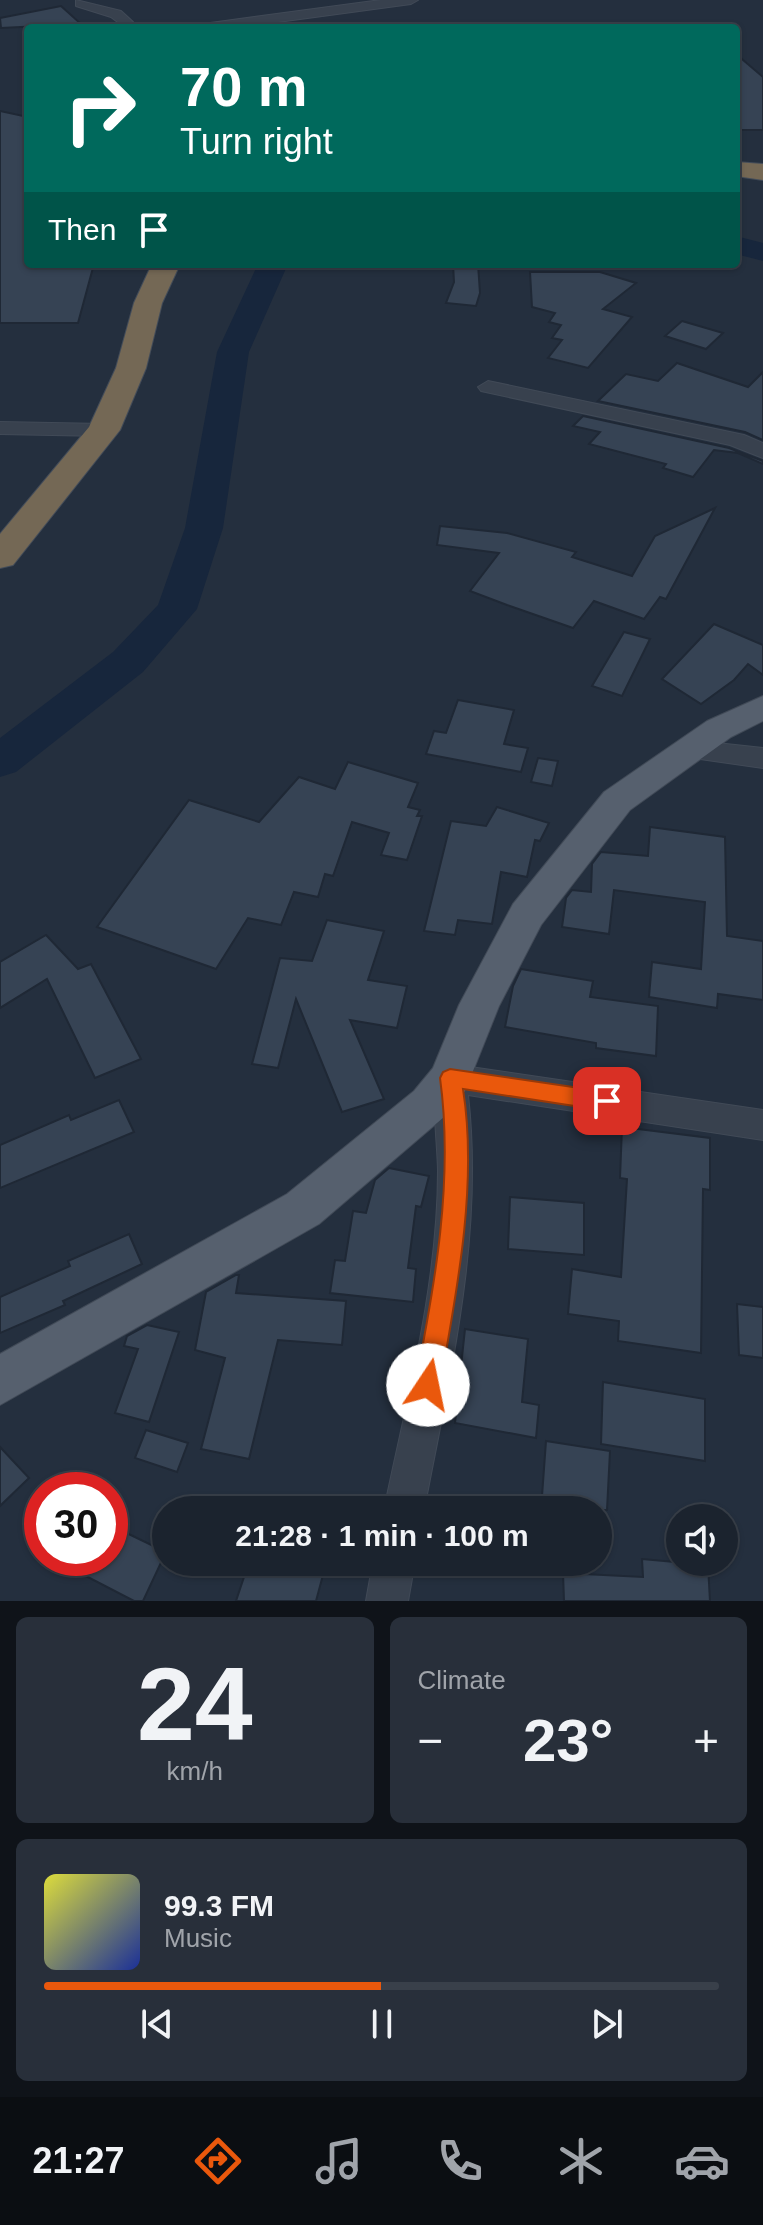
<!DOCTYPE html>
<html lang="en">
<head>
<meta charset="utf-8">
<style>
  :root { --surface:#1b232e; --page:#282f3a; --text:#f1f3f6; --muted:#a0a4aa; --line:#39404a; --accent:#ea580c }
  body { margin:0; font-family:Helvetica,sans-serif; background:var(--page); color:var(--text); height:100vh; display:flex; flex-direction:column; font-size:30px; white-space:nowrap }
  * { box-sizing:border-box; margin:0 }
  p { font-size:26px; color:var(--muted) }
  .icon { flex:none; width:44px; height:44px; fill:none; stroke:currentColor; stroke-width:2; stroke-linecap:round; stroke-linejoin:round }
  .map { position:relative; height:1601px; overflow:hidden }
  .sheet { display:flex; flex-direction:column; gap:16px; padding:16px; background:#0f1319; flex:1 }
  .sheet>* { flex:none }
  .banner { position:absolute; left:24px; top:24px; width:716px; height:244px; border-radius:8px; box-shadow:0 2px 6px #0004,0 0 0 2px var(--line); background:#00695c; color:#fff; overflow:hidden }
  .buttons { position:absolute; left:666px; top:1504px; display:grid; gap:16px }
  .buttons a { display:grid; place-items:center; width:72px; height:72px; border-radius:50%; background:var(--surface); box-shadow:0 2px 6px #0004,0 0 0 2px var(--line); font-size:40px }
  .speed { position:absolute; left:24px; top:1472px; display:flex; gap:16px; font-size:40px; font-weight:700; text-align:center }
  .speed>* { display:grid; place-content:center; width:104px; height:104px; border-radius:50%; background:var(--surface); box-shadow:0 2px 6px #0004,0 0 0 2px var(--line); line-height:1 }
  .speed .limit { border:12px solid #d22; background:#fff; color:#111 }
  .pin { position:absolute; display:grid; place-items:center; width:68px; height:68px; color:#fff; margin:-34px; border-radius:16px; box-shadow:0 4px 12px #0006 }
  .me { position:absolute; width:88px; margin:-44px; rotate:11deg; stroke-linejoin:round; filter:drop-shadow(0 0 6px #0008) }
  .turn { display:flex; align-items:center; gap:28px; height:168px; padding:0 24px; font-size:36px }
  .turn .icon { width:104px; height:104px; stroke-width:2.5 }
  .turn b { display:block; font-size:56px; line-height:68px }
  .then { display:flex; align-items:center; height:76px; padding:0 24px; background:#0003; gap:16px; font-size:30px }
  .big { font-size:60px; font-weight:700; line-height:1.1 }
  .sheet .widget { flex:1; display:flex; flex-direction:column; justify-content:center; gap:12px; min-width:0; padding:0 28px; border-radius:12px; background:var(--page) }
  .sheet .dial { align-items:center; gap:0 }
  .dial b { font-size:104px; line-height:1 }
  .song { display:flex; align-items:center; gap:24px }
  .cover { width:96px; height:96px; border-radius:12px; background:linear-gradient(135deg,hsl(60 70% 55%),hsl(230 70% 35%)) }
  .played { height:8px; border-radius:4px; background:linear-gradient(90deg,var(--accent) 50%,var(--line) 50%) }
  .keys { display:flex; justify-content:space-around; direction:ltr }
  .heat { display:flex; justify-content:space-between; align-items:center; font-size:44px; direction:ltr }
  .sheet .tiles { flex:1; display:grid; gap:16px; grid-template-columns:1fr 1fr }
  .widget:last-child { grid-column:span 2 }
  .trip { position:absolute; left:152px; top:1496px; width:460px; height:80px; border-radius:40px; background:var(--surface); box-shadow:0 2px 6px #0004,0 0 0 2px var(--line); font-weight:700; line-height:80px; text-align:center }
  .tab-bar { display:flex; height:128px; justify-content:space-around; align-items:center; background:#0b0e12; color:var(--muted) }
  .tab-bar .icon { width:56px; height:56px }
  .tab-bar .active { color:var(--accent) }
  .tab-bar b { font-size:36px; color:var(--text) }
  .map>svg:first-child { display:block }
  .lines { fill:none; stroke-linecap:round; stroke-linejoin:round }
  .river { fill:#17263c; fill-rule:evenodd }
  .building { fill:#364354; stroke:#1f2835; stroke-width:2 }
  .minor-casing { stroke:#414a57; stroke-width:2 }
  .major-casing { stroke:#414a57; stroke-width:2 }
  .highway-casing { stroke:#434c59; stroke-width:2 }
  .minor { fill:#38414e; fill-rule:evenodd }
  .major { fill:#56606e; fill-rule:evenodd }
  .highway { fill:#746855; fill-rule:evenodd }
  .route { fill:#ea580c; stroke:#983908; stroke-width:2 }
</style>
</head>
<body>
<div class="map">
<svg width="763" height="1601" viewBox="0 0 763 1601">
  <rect width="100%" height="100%" fill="#242f3e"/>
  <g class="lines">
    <g class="river">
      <path d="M736,236l27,7v18l-27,-7z"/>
      <path d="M258,264h30l-39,88 -26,176 -26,81 -54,63 -127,100 -16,5v-39l113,-86 45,-47 27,-77 32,-176z"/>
    </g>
  </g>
  <g class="building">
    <path d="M61,6l20,18 -80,4 -1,-10z"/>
    <path d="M736,54l27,23v53h-27z"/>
    <path d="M0,111l28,6v147h66l-16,59h-78z"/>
    <path d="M453,264h25l2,29 -4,13 -30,-3 8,-21z"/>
    <path d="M530,272h70l36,11 -33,26 29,8 -44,51 -40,-10 14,-18 -10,-2 9,-13 -12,-3 6,-9 -23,-6z"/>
    <path d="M682,321l41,12 -17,16 -41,-13z"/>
    <path d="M677,363l71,24 15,-15v68l-18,-8 -147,-31 28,-27 32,7z"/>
    <path d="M583,416l146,32 34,13v3l-25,-11 -24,-3 -21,27 -30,-9 3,-4 -77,-20 11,-12 -27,-6z"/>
    <path d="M715,508l-49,91 -6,-2 -16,22 -50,-18 -21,27 -66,-23 -37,-14 29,-38 -62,-8 3,-19 67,7 69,19 -4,5 60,19 23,-40z"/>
    <path d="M714,624l49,21v30l-15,-11 -14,16 -33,24 -39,-25z"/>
    <path d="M624,632l26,7 -28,57 -30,-10z"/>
    <path d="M458,700l56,10 -10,34 24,4 -7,24 -95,-18 8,-23 12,2z"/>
    <path d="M538,758l20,3 -6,25 -21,-4z"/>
    <path d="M348,762l70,21 -10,24 12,3 -3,6h5l-15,44 -26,-5 8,-22 -37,-11 -19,54 -8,-2 -7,23 -24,-5 -13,33 -33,-7 -32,51 -119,-42 92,-127 70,22 40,-45 36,12z"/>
    <path d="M497,807l52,16 -9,18 -5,-1 -8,37 -26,-5 -9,52 -34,-4 -3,15 -31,-4 27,-110 35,5z"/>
    <path d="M650,827l75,10 2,99 36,5v59l-45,-6 -1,14 -68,-11 3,-35 49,7 4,-67 -91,-12 -5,44 -47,-7 4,-29 6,-8 19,2 1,-28 9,-12 47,4z"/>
    <path d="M327,920l57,11 -16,49 39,6 -10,42 -47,-8 34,79 -42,13 -46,-113 -18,69 -26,-4 28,-106 32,3z"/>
    <path d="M46,935l32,34 13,-5 50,95 -46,19 -48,-99 -47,29v-46z"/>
    <path d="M521,969l72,12 -3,16 68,9 -2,50 -60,-8v-5l-91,-16 8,-41z"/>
    <path d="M119,1100l15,32 -134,56v-43l69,-30 2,5z"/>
    <path d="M622,1127l88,11v52l-7,-1 -2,164 -83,-12 1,-20 -51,-7 4,-45 49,8 6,-98 -7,-1z"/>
    <path d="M389,1168l40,8 -8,31 -5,-1 -8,62 8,1 -3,33 -83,-9 5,-33 10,1 8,-50 13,2 9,-33z"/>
    <path d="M510,1197l74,6v52l-76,-6z"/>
    <path d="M129,1234l13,30 -79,37 2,4 -65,28v-36l70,-31 -2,-5z"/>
    <path d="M236,1275h3l-3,18 110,8 -4,44 -64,-5 -29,119 -48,-10 24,-91 -30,-8 11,-58z"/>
    <path d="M737,1304l26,3v51l-24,-3z"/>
    <path d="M147,1325l32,7 -30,90 -34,-9 23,-64 -14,-3 3,-10z"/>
    <path d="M465,1329l63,10 -6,63 17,3 -3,33 -81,-15z"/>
    <path d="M603,1382l102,17v62l-104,-17z"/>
    <path d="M146,1430l42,13 -11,29 -42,-14z"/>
    <path d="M546,1441l64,10 -3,59h-66z"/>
    <path d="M0,1447l29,31 -29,28z"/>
    <path d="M110,1525l56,27 -23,49h-9l-54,-28 8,-15h22z"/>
    <path d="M642,1559l66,6 2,36h-146l-1,-28 80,4z"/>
    <path d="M249,1562h32l42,13 -7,26h-80z"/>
  </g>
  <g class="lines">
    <defs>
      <g id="minor">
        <path d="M76,0l45,11 12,11 -2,6h-14l2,-5 -8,-6 -35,-11z"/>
        <path d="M381,0h37l-7,4 -177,24h-38l7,-4z"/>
        <path d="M506,24l6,1 2,3h-15z"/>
        <path d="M488,381l256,54 19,8v15l-33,-13 -249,-54 -3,-4z"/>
        <path d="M0,422l104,2 11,6 -11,6 -104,-2z"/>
        <path d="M689,740l74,8v20l-84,-12 -4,-7 4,-7z"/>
        <path d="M450,1064l313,46v30l-295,-45c16,140 -18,278 -44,415h-40c23,-111 54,-225 54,-339 0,-24 -8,-85 0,-103z"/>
        <path d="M373,1562h42l-7,39h-42z"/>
      </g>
      <path id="major" d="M763,696v25l-32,16 -101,73 -89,115 -42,81 -34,85 -21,26 -125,107 -319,181v-51l287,-160 127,-103 19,-23 26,-63 54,-101 91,-112 103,-71z"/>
      <g id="highway">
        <path d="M736,162l27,2v16l-27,-4z"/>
        <path d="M152,264h28l-18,39 -16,65 -26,62 -107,135 -13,3v-34l89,-107 27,-59 18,-65z"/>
      </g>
    </defs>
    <use href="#minor" class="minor-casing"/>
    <use href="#major" class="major-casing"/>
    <use href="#highway" class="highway-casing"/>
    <use href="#minor" class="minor"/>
    <use href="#major" class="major"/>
    <use href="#highway" class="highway"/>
  </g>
  <path class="route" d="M450,1069l157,23 7,3 3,6 -3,7 -7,3 -144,-22c15,94 -6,202 -23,296l-4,9 -8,3 -9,-3 -4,-9c20,-100 39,-206 25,-307l3,-6z"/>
</svg>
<div class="buttons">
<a><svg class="icon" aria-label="sound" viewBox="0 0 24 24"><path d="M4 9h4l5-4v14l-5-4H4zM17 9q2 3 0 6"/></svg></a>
</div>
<div class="speed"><div class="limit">30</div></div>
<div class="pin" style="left:607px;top:1101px;background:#d93025"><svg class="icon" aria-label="arrive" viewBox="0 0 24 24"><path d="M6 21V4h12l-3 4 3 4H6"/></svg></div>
<svg class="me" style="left:428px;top:1385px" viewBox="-20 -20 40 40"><circle r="19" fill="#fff"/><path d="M0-13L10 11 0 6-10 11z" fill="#ea580c"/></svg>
<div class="trip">21:28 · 1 min · 100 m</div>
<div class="banner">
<div class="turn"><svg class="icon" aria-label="right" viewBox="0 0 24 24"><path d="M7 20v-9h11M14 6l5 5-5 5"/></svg><div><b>70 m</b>Turn right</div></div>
<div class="then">Then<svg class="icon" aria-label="arrive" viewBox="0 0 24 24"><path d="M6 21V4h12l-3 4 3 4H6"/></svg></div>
</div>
</div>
<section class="sheet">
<div class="tiles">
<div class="widget dial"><b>24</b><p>km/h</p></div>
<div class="widget"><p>Climate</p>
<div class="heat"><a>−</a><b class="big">23°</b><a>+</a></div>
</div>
<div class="widget">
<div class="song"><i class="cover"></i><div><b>99.3 FM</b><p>Music</p></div></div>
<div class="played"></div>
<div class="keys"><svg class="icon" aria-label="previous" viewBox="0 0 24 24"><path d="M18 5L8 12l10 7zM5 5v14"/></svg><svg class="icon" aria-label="pause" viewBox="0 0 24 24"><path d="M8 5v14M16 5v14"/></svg><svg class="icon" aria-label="next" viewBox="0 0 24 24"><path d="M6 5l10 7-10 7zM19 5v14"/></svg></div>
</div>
</div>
</section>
<nav class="tab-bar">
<b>21:27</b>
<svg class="icon active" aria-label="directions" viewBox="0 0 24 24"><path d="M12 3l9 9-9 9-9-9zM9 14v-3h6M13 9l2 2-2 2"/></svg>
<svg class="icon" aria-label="music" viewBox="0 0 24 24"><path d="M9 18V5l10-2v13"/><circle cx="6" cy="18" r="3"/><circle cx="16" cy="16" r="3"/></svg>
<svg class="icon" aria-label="phone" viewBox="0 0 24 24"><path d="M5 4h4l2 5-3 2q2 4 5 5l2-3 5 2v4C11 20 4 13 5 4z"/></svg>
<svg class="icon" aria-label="climate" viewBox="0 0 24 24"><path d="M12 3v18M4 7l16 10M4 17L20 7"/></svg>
<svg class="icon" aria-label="car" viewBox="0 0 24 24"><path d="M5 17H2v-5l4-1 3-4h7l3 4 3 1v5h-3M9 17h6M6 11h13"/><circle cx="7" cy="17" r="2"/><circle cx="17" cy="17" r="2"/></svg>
</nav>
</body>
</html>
